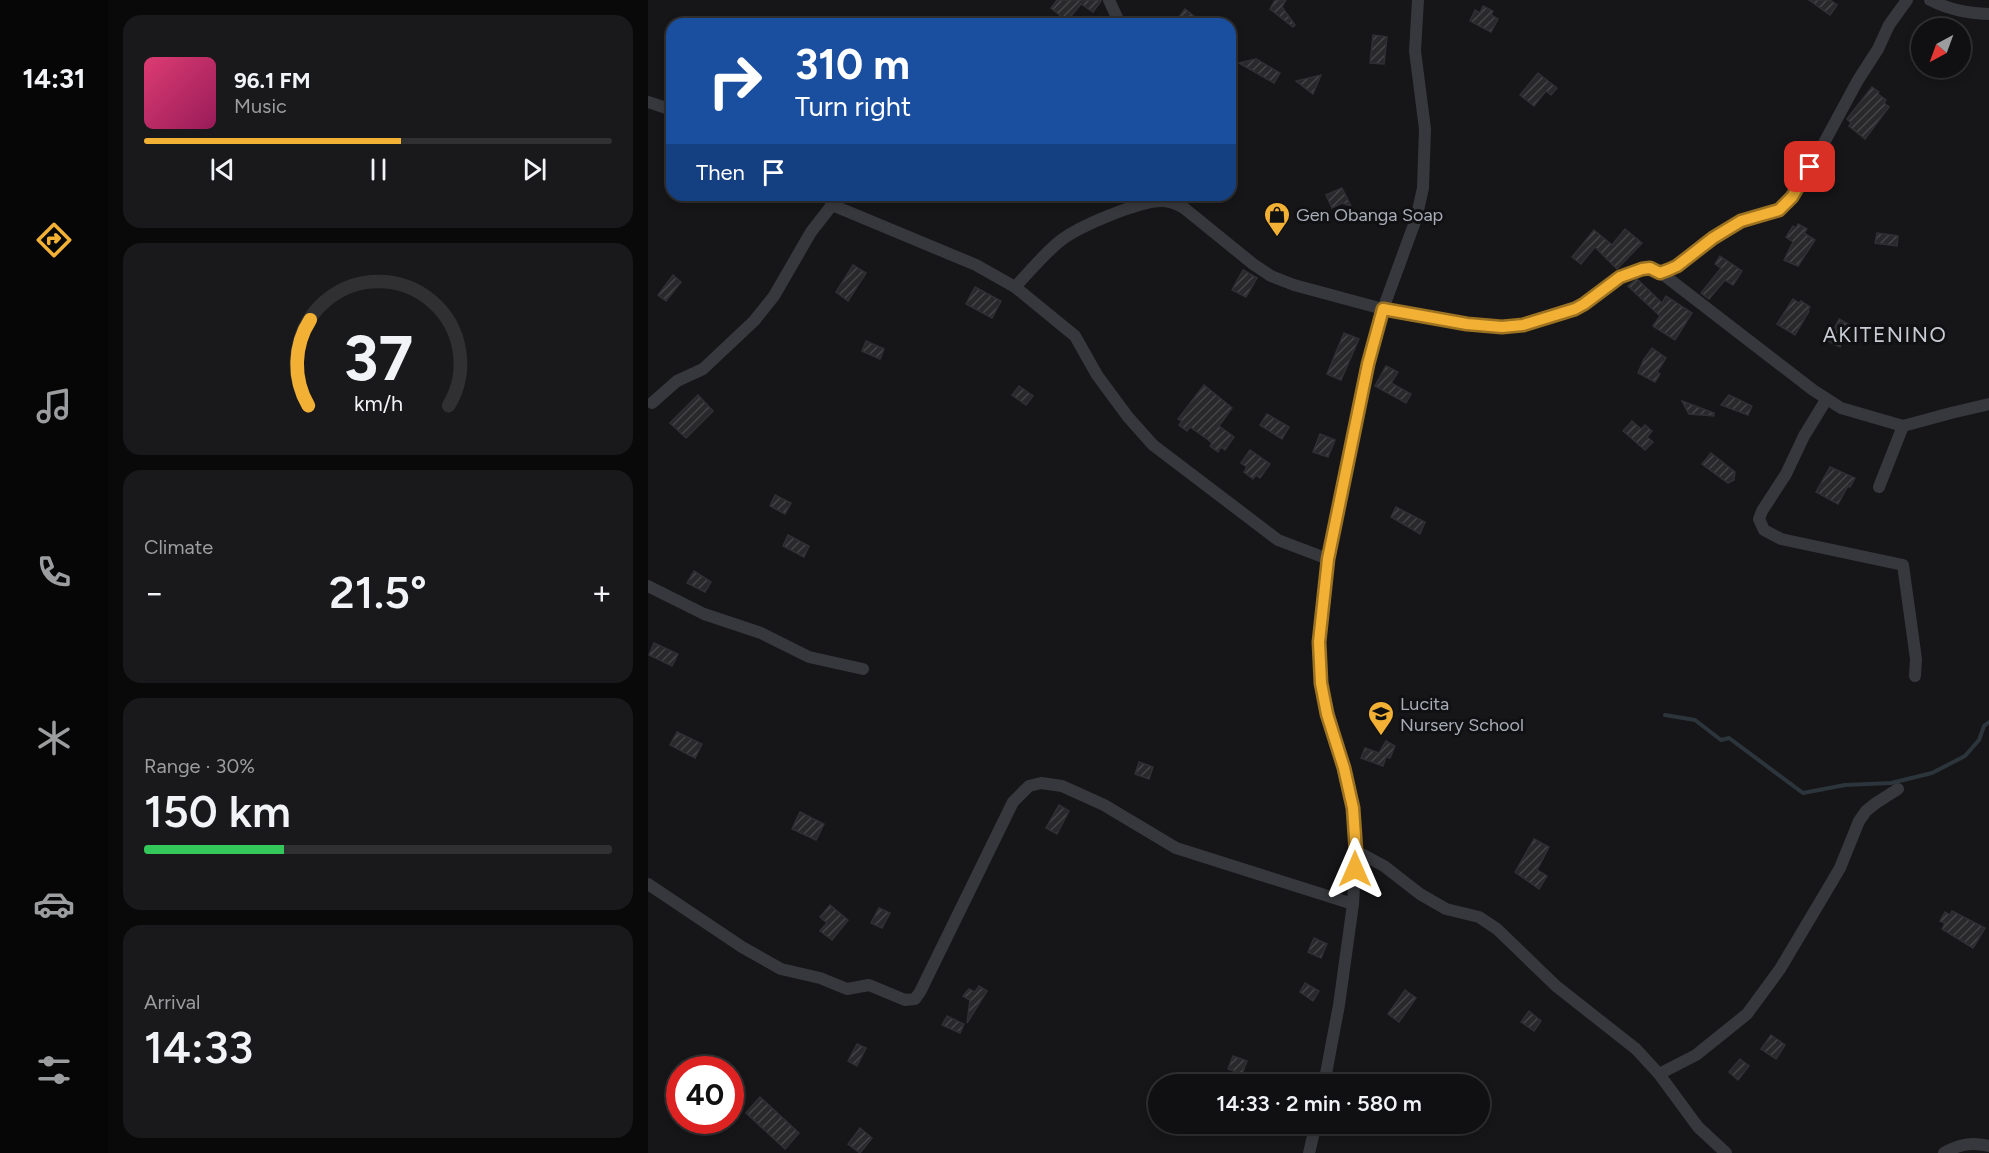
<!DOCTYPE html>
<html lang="en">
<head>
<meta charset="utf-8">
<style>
  :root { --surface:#101012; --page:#19191b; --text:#f1f3f6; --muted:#9c9d9f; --line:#303032; --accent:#f2b134 }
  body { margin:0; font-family:Figtree,sans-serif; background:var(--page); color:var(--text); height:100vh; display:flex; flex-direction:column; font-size:22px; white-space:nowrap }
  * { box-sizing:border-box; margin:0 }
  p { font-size:20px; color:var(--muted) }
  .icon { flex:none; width:33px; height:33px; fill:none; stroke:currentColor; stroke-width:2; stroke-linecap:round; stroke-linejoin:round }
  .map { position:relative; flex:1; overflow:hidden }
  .sheet { display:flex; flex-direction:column; gap:15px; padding:15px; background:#09090a; width:540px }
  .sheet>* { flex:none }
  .banner { position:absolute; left:18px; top:18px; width:570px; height:183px; border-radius:18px; box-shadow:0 3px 9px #0003,0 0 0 2px var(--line); background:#1a4fa0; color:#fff; overflow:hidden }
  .needle { width:39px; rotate:221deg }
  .tools { position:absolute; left:1263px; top:18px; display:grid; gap:12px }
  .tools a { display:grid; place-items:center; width:60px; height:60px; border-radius:50%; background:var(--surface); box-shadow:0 3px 9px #0003,0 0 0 2px var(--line); font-size:30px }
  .speed { position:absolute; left:18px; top:1056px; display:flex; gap:12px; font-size:30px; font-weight:700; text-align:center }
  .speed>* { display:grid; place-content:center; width:78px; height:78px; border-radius:50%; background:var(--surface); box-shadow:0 3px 9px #0003,0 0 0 2px var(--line); line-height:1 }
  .speed .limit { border:9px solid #d22; background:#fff; color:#111 }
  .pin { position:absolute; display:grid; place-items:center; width:51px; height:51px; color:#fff; margin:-26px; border-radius:12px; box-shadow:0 3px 9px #0006 }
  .me { position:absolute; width:66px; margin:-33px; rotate:0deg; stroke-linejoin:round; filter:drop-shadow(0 0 4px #0008) }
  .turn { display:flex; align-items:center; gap:21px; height:126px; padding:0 30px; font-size:27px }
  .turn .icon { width:78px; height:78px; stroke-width:2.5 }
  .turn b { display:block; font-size:42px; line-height:51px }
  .then { display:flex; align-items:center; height:57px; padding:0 30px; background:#0003; gap:12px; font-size:22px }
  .big { font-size:45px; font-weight:600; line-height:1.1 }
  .sheet .widget { flex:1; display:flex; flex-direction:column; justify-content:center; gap:9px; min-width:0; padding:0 21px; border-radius:18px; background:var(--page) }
  .sheet .dial { align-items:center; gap:0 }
  .dial svg { height:156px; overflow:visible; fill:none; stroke:var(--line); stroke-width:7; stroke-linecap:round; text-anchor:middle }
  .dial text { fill:var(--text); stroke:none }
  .song { display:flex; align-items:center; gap:18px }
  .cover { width:72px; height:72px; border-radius:9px; background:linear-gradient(135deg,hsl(340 70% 55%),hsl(330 70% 35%)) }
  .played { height:6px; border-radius:3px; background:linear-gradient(90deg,var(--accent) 55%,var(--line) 55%) }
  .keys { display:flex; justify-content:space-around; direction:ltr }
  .heat { display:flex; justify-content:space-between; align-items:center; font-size:33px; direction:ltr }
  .charge { height:9px; border-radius:4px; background:linear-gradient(90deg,#34c759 30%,var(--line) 0) }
  .trip { position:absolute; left:500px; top:1074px; width:342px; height:60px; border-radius:30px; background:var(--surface); box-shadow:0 3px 9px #0003,0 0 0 2px var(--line); font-weight:600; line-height:60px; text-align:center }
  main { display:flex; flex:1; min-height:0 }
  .menu { display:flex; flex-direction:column; width:108px; justify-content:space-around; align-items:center; background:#060607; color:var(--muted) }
  .menu .icon { width:42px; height:42px }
  .menu .active { color:var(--accent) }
  .menu b { font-size:27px; color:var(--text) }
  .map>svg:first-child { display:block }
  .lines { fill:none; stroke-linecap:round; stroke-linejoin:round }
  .stream { stroke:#2c353c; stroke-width:4 }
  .building { fill:url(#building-hatch); stroke:#303034; stroke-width:1.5 }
  .minor { stroke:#37383d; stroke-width:12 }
  .route-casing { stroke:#9d7322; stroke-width:15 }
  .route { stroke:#f2b134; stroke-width:10 }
  .labels { text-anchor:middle; stroke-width:6; stroke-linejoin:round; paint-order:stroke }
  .poi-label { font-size:18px; fill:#a8adb8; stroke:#111113; text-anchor:start }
  .quarter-label { font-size:21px; letter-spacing:1.5px; fill:#c9ccd4; stroke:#111113 }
</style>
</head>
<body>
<main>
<nav class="menu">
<b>14:31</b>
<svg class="icon active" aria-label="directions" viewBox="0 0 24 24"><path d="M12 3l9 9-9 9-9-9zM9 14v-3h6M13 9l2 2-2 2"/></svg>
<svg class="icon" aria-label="music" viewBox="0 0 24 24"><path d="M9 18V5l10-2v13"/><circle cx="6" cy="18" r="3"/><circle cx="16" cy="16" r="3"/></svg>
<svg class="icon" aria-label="phone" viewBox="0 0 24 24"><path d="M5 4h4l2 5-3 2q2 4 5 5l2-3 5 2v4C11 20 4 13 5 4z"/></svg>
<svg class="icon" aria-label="climate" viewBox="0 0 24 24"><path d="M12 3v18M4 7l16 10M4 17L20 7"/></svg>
<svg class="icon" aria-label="car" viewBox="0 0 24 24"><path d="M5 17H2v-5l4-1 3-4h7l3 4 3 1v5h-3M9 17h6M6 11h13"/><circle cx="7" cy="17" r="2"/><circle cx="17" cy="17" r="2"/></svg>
<svg class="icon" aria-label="filters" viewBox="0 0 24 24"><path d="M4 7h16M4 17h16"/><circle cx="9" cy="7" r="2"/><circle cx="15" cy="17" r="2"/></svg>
</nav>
<section class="sheet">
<div class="widget">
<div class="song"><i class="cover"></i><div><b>96.1 FM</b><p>Music</p></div></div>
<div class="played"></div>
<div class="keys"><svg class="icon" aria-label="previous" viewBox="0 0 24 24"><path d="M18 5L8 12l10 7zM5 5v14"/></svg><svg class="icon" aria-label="pause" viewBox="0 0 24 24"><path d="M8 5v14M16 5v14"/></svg><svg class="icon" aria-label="next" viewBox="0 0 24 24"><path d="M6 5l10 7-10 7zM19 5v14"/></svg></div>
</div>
<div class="widget dial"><svg viewBox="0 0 100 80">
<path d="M14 69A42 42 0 1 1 86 69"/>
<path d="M14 69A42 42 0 0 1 15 25" stroke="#f2b134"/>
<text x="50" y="56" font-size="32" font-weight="700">37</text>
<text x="50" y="72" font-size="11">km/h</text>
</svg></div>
<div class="widget"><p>Climate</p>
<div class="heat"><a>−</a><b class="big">21.5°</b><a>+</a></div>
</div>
<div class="widget"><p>Range · 30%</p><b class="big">150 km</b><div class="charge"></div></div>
<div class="widget"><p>Arrival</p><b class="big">14:33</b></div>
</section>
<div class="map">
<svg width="1341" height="1153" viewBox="0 0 1341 1153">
  <defs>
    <pattern id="building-hatch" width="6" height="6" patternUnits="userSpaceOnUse" patternTransform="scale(1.5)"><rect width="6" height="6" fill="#29292c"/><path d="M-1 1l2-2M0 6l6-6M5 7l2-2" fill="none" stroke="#454548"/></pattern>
  </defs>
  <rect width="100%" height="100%" fill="#161618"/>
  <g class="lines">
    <path class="stream" d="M1017,715l30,5 26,20 8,-2 74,55 42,-8 46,-2 41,-10 33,-17 14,-16 5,-14 5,-4"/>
  </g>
  <g class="building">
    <path d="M409,0h44v1l-8,11 -12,-8 -14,17 -16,-13z"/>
    <path d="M627,0h11l-4,7 13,18 -2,2 -23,-18z"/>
    <path d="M1161,0h21l7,5 -7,10z"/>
    <path d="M835,6l10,5 -2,4 7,4 -7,13 -21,-11 5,-11 5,3z"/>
    <path d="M537,9l19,15h-17l-8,-7z"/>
    <path d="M725,35l14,2 -3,27 -14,-1z"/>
    <path d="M608,59l24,14 -6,10 -35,-20z"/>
    <path d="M890,73l19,15 -6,7 -5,-4 -12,15 -14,-11z"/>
    <path d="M673,75l-8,19 -17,-13z"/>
    <path d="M1224,87l7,5 -1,2 8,6 -2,3 5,4 -24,32 -16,-13 2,-3 -4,-4z"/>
    <path d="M694,188l9,18 -9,-3 -10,5 -6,-13z"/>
    <path d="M1150,224l9,5 -3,4 11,7 -17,26 -14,-6 9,-18 -7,-5 7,-11 3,2z"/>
    <path d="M977,229l17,14 -25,26 -22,-22 -14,17 -9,-7 22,-27 18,15z"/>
    <path d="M1229,233l21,3 -1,10 -22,-3z"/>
    <path d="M1072,256l22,15 -9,14 -8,-5 -16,19 -8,-6 20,-25 -6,-4z"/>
    <path d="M205,265l13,8 -18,28 -12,-9z"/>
    <path d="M595,270l14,8 -11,19 -14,-7z"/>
    <path d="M25,275l8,7 -15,19 -8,-6z"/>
    <path d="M989,279l25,24 4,-7 26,17 -17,27 -22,-14 7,-10 -32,-30z"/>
    <path d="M327,287l26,14 -9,17 -26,-14z"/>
    <path d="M1145,299l6,4 2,-2 9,6 -2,3 1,1 -14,24 -18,-11z"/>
    <path d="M1191,319l11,6 -10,22 -12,-6z"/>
    <path d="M696,333l15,6 -18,41 -14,-6z"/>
    <path d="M218,341l18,8 -4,10 -18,-8z"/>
    <path d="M1004,348l14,10 -9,14 3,2 -5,8 -17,-9 6,-14z"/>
    <path d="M738,366l12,6 -7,11 20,11 -5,9 -31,-17z"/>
    <path d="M556,385l28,23 -13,18 15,11 -9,13 -4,-3 -3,5 -8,-6 2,-3 -5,-4 -17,-12 -3,4 -8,-6 3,-4 -4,-2z"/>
    <path d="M371,386l14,10 -7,9 -14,-10z"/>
    <path d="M50,395l15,16 -27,27 -16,-15z"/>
    <path d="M1081,395l23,11 -4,9 -27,-10z"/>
    <path d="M1034,401l32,12v3l-25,-2z"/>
    <path d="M619,414l22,13 -7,12 -22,-14z"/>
    <path d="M984,421l9,8 4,-4 7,6 -5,6 6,5 -8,8 -22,-19z"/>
    <path d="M672,434l15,6 -7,17 -15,-5z"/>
    <path d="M602,450l20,14 -10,14 -4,-3 -3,4 -9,-7 3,-5 -6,-4z"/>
    <path d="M1063,453l24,19 -1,8 -6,3 -26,-19z"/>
    <path d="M1182,467l25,11 -5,9 -2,-1 -10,18 -22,-12z"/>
    <path d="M127,495l16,8 -6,11 -15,-8z"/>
    <path d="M748,507l29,15 -5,12 -29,-17z"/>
    <path d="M140,535l21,11 -5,11 -21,-11z"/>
    <path d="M46,571l17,11 -6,10 -18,-9z"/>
    <path d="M6,643l24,11 -6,12 -23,-11z"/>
    <path d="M29,732l25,12 -7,14 -25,-13z"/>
    <path d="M738,741l9,5 -5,12 -4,-1 -3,9 -22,-8 4,-10 14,5z"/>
    <path d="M491,762l14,5 -4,12 -14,-5z"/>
    <path d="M411,805l10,6 -12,23 -11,-6z"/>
    <path d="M152,812l24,12 -8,16 -24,-11z"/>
    <path d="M886,839l15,8 -12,23 10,6 -8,13 -24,-17z"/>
    <path d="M182,905l18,15 -16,20 -12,-9 7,-8 -7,-6z"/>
    <path d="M231,908l11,5 -8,15 -11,-5z"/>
    <path d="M1304,911l33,17 -12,20 -31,-19 3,-6 -5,-2 5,-9 5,3z"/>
    <path d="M666,938l13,6 -6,14 -13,-6z"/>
    <path d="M657,983l14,8 -6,10 -13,-9z"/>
    <path d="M331,986l8,5 -20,32 3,-23 -7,-4 6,-7 6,3z"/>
    <path d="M757,990l11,8 -17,24 -11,-8z"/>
    <path d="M881,1011l12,10 -7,10 -13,-9z"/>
    <path d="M299,1016l17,8 -4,9 -18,-8z"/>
    <path d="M1123,1035l14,10 -9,14 -15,-10z"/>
    <path d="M209,1044l9,4 -9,18 -9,-5z"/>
    <path d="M585,1056l14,5 -5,13 -14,-5z"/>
    <path d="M1092,1059l9,7 -11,14 -9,-8z"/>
    <path d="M112,1097l39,36 -14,16 -39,-36z"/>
    <path d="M212,1128l12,10 -12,15 -12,-9z"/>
  </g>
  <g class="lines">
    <g class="minor">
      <path d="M461,0l11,24"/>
      <path d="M1282,0c20,10 37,13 59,14"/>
      <path d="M0,102l24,8"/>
      <path d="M180,195l4,10 144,60 39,22 60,49 22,39 31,42 25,28 125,95 50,19"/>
      <path d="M1012,272l153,118 28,18 62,18 48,-13 38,-9"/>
      <path d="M367,287c15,-16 29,-33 45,-46 19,-15 79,-40 102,-40 9,0 15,3 22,7l69,56 18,12 23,9 89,24 83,15 35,3 22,-2 61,-21 36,-27 11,-5 11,-3 8,-1 10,4 8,-2 9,-4 35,-28 29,-17 31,-9 13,-7 34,-53 39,-72 20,-31 11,-24 18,-25"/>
      <path d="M1178,400l-22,36 -18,38 -24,37 -3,8 5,11 17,9 122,26 13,94 -1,17"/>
      <path d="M4,403l25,-22 26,-12 51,-48 20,-25 37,-64 21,-27"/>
      <path d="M1231,487l24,-61"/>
      <path d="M0,586l56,28 57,19 48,24 54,12"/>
      <path d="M708,851l28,15 36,28 26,15 33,8 18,12 59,57 80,63 23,25 39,53 28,26"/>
      <path d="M0,884l94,63 39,22 39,9 27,11 22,-4 36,15 10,-1 5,-7 93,-190 16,-16 12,-3 21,3 42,19 72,43 177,56"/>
      <path d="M1011,1074l37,-19 51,-41 33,-45 50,-84 10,-17 19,-47 7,-10 10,-8 22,-14"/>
      <path d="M676,1084l15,-79 14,-101 3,-53 -3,-43 -32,-125 -2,-41 9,-83 40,-195 15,-55 33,-90 7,-31 2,-59 -10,-78 3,-51"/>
      <path d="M661,1153l7,-29"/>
      <path d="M1296,1153c15,-9 28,-11 45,-7"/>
    </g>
  </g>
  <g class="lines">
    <defs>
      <path id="route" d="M707,869l1,-18 -3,-43 -9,-40 -17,-54 -6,-31 -2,-41 9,-83 40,-195 15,-55 84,15 35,3 21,-2 52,-16 9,-5 36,-27 22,-8 8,-1 10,5 8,-3 9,-4 36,-28 28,-17 38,-11 13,-13 18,-30"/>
    </defs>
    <use href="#route" class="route-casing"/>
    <use href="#route" class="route"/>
  </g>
  <defs>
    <symbol id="shop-pin" viewBox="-11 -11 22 30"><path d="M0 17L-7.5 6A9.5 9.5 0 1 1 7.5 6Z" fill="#f2b134" stroke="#111113"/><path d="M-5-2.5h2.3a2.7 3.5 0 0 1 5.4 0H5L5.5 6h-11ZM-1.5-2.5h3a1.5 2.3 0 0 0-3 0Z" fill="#111"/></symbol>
    <symbol id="school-pin" viewBox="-11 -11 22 30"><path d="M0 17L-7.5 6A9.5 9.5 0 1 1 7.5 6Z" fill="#f2b134" stroke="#111113"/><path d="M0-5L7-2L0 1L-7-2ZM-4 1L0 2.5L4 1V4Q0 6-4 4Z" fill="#111"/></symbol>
  </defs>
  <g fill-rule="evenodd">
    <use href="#shop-pin" x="614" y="200" width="30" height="40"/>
    <use href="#school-pin" x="718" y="699" width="30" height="40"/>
  </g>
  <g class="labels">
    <g class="poi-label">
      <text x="648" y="221">Gen Obanga Soap</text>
      <text x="752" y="710">Lucita<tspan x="752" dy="21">Nursery School</tspan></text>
    </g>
    <g class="quarter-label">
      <text x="1237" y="342">AKITENINO</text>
    </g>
  </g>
</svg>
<div class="tools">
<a><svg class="needle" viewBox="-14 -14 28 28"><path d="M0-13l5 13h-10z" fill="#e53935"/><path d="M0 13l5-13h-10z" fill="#9c9d9f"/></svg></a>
</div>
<div class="speed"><div class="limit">40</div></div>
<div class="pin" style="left:1162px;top:167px;background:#d93025"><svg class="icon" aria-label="arrive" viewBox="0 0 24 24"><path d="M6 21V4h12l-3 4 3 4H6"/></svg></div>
<svg class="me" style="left:707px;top:869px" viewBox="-20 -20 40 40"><path d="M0-17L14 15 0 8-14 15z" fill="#f2b134" stroke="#fff" stroke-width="4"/></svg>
<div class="trip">14:33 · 2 min · 580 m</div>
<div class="banner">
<div class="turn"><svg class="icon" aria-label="right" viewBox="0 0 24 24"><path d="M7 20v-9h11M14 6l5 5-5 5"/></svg><div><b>310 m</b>Turn right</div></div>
<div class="then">Then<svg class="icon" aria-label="arrive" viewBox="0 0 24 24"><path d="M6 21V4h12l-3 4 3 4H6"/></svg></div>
</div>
</div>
</main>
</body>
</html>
